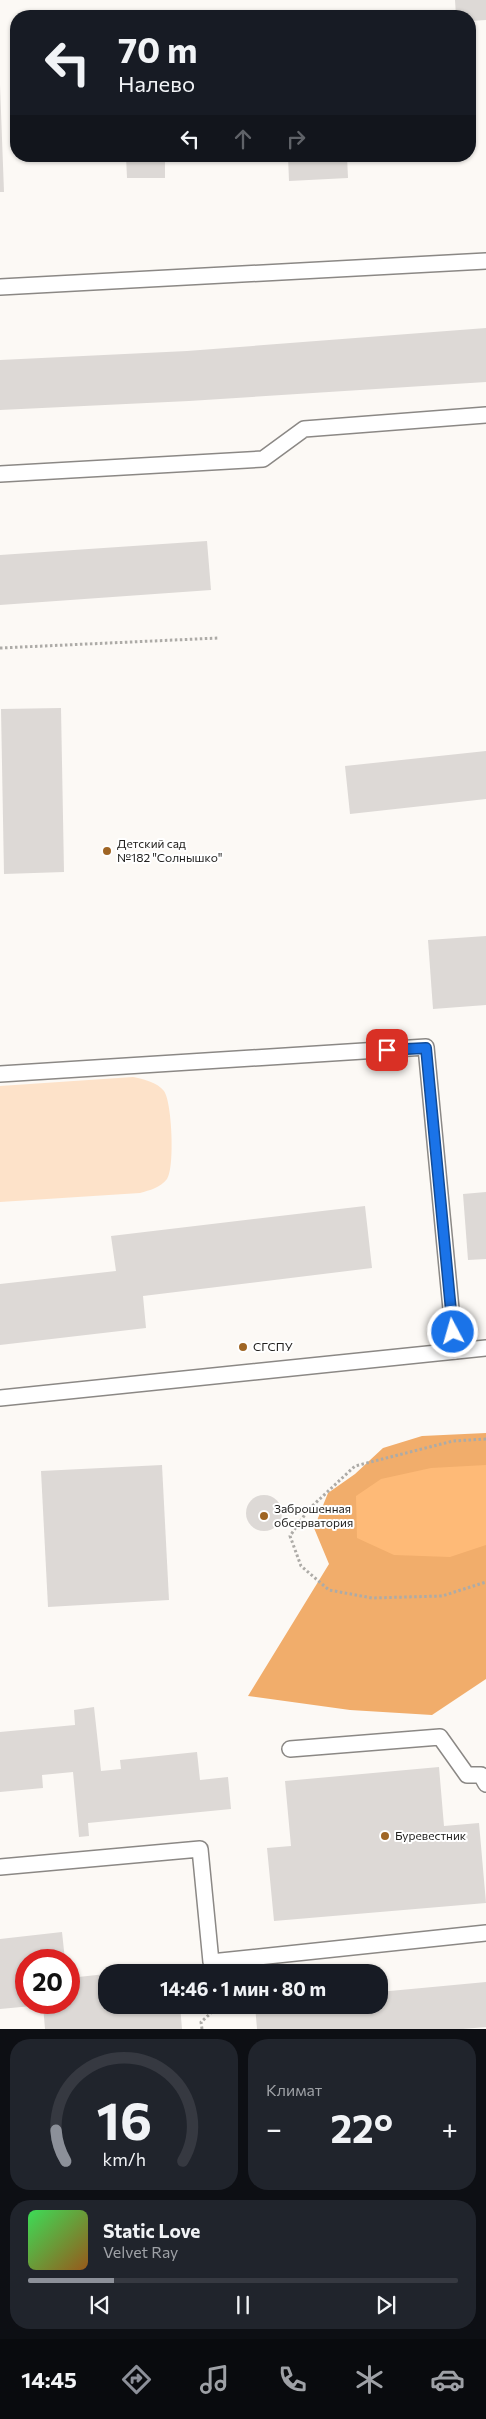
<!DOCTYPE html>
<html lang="ru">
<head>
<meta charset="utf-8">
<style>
  :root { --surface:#171b24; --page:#20242c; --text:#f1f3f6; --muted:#9ea1a6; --line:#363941; --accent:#8c9099 }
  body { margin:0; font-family:Commissioner,sans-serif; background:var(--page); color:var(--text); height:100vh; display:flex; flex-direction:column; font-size:19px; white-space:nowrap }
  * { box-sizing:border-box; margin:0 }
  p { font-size:16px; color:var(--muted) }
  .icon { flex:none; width:28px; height:28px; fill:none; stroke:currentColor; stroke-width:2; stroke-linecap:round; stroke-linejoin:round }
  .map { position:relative; height:2029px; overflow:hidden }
  .details { display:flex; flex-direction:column; gap:10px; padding:10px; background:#0d0f14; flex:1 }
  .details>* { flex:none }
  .banner { position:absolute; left:10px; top:10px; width:466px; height:152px; border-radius:20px; box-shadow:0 1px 4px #0004; background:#171b24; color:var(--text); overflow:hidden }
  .speed { position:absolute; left:15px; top:1949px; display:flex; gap:10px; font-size:25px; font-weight:700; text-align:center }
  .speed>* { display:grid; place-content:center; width:65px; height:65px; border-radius:50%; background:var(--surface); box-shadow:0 1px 4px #0004; line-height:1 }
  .speed .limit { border:8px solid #d22; background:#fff; color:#111 }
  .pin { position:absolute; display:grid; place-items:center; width:42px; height:42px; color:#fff; margin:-21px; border-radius:10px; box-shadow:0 2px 8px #0006 }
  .me { position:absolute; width:55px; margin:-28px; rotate:354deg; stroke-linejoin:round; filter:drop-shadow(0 0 4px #0008) }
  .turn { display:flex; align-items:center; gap:18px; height:105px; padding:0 25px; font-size:22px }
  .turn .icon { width:65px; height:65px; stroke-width:2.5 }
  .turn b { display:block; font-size:35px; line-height:42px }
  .lanes { display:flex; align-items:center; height:48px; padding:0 25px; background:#0003; justify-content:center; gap:25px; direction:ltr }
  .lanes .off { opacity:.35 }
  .big { font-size:38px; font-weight:700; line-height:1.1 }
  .details .widget { flex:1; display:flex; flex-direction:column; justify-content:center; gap:8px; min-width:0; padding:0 18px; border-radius:20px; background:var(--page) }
  .details .dial { align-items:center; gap:0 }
  .dial svg { height:130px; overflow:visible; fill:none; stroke:var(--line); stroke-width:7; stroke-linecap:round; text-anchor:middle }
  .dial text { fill:var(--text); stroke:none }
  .song { display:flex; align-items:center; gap:15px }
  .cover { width:60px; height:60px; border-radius:8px; background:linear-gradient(135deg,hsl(130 70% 55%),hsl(30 70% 35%)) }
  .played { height:5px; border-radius:2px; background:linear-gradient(90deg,var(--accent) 20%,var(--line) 20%) }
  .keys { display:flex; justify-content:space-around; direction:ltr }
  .heat { display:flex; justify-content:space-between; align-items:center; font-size:28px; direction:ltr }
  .details .tiles { flex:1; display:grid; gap:10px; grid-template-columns:1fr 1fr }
  .widget:last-child { grid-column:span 2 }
  .trip { position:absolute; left:98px; top:1964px; width:290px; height:50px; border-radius:20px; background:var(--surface); box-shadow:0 1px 4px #0004; font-weight:700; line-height:50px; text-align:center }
  .dock { display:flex; height:80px; justify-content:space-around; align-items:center; background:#090b0e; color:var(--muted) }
  .dock .icon { width:35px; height:35px }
  .dock .active { color:var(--accent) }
  .dock b { font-size:22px; color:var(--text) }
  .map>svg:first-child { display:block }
  .green { fill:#fde2c9 }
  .forest { fill:#f1ad6b }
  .water { fill:#feba77 }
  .building { fill:#ddd9d6 }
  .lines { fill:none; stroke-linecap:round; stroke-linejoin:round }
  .service-casing { stroke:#8b8885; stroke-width:18 }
  .path { stroke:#adaba7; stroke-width:3; stroke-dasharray:2.5 2.5; stroke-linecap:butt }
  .service { stroke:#fff; stroke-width:15 }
  .route-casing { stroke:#114b97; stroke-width:12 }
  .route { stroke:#1a73e8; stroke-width:9 }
  .poi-dot { fill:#9f6524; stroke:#fff; stroke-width:2 }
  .labels { text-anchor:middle; stroke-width:4; stroke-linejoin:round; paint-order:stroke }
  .poi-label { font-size:12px; fill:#232220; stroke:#fff; text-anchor:start }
</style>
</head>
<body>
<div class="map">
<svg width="486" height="2029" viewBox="0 0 486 2029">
  <rect width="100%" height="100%" fill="#fcf9f5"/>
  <path class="green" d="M133,1077c10,2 24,5 31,14 8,11 11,77 3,88 -7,9 -17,11 -27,14l-140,9v-116z"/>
  <path class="forest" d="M486,1433v246l-54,36 -82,-5 -102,-14 81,-132 -15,-36 14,-35 27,-19 28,-26 39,-12z"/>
  <path class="water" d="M486,1465v80l-36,12 -56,-2 -37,-17 -1,-42 25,-17 50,-11z"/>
  <g class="building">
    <path d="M455,0h31v20l-16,1v-5h-14z"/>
    <path d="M0,85l4,107h-4z"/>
    <path d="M126,156h39v22h-38z"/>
    <path d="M288,156h59l1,22 -59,3z"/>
    <path d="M486,328v54l-297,19 -189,9v-50l187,-9z"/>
    <path d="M207,541l4,49 -211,15v-50z"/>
    <path d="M61,708l3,164 -60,2 -3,-165z"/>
    <path d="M486,751v48l-136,15 -5,-48z"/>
    <path d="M486,936v69l-53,4 -5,-69z"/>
    <path d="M486,1192v67l-18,1 -5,-66z"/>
    <path d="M365,1206l7,62 -229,28 3,32 -146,17v-61l116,-13 -5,-35z"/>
    <path d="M162,1465l7,135 -121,7 -7,-136z"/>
    <circle cx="264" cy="1513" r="18"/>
    <path d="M94,1707l7,64 20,-2 -1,-9 77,-8 3,28 28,-3 3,32 -143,14 1,13 -10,1 -6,-65 -31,3 1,13 -43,4v-60l75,-7 -1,-15z"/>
    <path d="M439,1767l5,59 35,-3 7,80 -212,18 -7,-73 24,-2 -6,-65z"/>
    <path d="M62,1932l3,28h-39v42h43v-24l37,-4v31h74l2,24h-137l-2,-24 -43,4v-70z"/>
    <path d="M176,1968v4h-37v-1z"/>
    <path d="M486,1982v45l-23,2h-206l-2,-24h124v-13z"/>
  </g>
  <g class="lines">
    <defs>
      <g id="service">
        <path d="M0,287l486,-26"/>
        <path d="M0,474l263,-15 41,-30 182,-14"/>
        <path d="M0,1074l426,-27 29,304"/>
        <path d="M0,1398l486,-50"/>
        <path d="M290,1749l150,-12 27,38h14l5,9"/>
        <path d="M0,1867l200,-18 11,113 275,-29"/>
      </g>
    </defs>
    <use href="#service" class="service-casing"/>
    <g class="path">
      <path d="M0,648l218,-10"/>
      <path d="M486,1439l-33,2 -98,25 -47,44 -18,26 11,30 28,24 43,8 70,-2 44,-14"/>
      <path d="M202,2029l-1,-7 19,-17"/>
    </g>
    <use href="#service" class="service"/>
  </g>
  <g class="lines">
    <defs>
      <path id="route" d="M387,1050l39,-2 27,284"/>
    </defs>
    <use href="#route" class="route-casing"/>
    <use href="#route" class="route"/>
  </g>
  <g class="poi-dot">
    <circle cx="107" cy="851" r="5"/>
    <circle cx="243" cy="1347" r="5"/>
    <circle cx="264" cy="1516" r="5"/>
    <circle cx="385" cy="1836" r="5"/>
  </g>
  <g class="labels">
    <g class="poi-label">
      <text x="117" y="848">Детский сад<tspan x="117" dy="14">№182 "Солнышко"</tspan></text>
      <text x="253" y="1351">СГСПУ</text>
      <text x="274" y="1513">Заброшенная<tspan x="274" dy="14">обсерватория</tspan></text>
      <text x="395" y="1840">Буревестник</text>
    </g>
  </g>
</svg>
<div class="speed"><div class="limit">20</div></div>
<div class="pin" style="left:387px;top:1050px;background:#d93025"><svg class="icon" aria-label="arrive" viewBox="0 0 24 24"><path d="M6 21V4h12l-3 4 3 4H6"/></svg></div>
<svg class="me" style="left:453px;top:1332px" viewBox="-20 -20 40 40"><circle r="17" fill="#1a73e8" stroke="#fff" stroke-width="3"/><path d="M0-11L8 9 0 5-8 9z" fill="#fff"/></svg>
<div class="trip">14:46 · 1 мин · 80 m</div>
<div class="banner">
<div class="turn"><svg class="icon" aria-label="left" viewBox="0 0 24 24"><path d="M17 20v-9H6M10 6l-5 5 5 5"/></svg><div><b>70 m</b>Налево</div></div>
<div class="lanes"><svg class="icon" aria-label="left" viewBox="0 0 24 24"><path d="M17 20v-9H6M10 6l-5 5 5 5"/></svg><svg class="icon off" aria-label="ahead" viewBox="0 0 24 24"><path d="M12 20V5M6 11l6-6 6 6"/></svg><svg class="icon off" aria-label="right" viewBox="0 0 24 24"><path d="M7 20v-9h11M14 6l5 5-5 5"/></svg></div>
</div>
</div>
<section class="details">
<div class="tiles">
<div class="widget dial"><svg viewBox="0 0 100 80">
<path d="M14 69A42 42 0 1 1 86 69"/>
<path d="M14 69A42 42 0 0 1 8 50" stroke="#8c9099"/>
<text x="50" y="56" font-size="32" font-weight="700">16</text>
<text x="50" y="72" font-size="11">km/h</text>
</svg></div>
<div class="widget"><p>Климат</p>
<div class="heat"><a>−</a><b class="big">22°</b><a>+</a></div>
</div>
<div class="widget">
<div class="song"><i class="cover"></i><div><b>Static Love</b><p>Velvet Ray</p></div></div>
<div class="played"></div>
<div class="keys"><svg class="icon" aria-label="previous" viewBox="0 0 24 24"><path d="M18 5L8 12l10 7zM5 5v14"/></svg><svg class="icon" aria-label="pause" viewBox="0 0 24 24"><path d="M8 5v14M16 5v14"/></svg><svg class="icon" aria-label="next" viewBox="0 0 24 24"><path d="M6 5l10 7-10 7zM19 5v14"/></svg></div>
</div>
</div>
</section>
<nav class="dock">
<b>14:45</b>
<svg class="icon active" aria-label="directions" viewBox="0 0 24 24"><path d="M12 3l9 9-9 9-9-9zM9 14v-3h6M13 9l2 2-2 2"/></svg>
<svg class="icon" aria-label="music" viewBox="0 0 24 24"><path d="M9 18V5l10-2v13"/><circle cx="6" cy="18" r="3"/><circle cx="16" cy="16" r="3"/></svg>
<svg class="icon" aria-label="phone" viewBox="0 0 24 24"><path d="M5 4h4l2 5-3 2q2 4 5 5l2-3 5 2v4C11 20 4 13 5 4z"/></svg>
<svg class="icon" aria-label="climate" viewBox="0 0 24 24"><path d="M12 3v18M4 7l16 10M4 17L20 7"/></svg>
<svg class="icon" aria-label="car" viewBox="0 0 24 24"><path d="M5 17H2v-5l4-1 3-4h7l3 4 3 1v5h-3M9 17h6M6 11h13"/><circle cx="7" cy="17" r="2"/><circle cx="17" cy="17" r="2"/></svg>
</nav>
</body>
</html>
